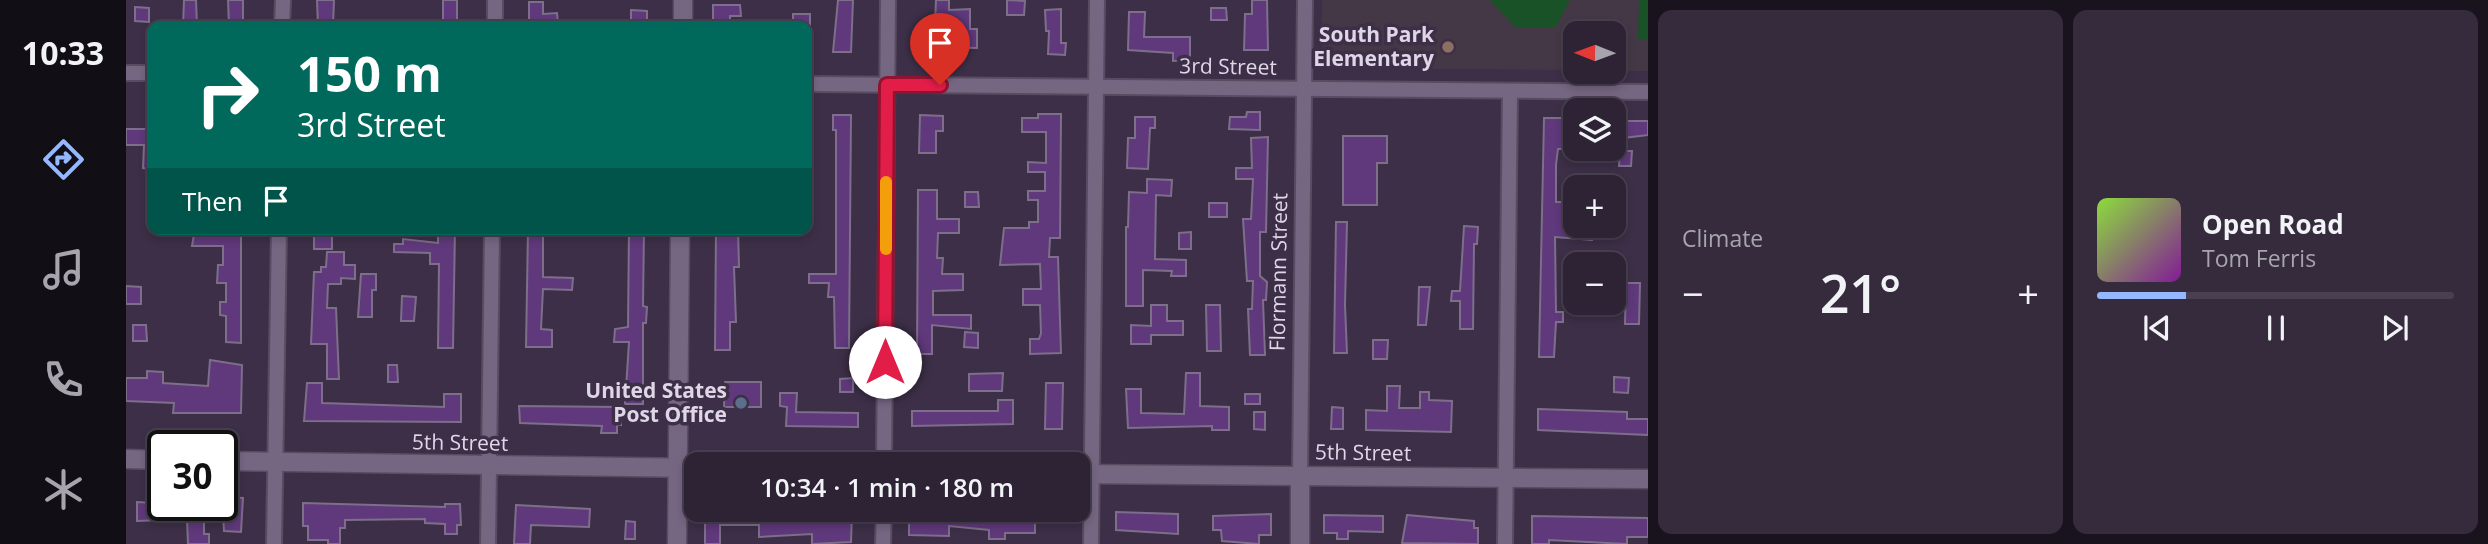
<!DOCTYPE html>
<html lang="en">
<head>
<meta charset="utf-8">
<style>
  :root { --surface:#2d2335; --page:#352b3d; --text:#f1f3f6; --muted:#a7a4ad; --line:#484050; --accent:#94b7fd }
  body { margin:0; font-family:"Open Sans",sans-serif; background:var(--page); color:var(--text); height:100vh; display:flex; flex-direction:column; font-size:26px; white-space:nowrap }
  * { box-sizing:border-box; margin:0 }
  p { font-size:23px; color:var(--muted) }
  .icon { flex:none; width:38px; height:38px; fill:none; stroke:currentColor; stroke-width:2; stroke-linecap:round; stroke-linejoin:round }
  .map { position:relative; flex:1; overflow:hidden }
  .panel { display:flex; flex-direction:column; gap:10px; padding:10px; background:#19131d; width:840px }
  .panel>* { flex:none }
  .guide { position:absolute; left:21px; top:21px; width:665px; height:214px; border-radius:14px; box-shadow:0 4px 10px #0003,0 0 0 2px var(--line); background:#00695c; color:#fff; overflow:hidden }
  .needle { width:46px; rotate:271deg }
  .buttons { position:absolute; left:1437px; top:21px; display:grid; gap:14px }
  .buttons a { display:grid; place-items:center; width:63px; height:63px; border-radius:14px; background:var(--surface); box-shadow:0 4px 10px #0003,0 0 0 2px var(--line); font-size:35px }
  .speed { position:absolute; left:21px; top:430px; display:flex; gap:14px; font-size:35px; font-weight:700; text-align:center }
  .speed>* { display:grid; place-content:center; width:91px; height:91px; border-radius:50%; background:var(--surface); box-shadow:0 4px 10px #0003,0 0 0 2px var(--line); line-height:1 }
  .speed .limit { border:4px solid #111; border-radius:10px; background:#fff; color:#111 }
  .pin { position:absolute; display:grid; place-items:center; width:60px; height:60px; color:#fff; margin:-72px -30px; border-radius:50% 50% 50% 0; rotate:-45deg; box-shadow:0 0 7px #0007 }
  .pin .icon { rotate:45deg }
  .me { position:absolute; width:77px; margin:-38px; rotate:0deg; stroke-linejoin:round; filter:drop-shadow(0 0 5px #0008) }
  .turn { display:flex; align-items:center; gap:24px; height:147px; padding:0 35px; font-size:32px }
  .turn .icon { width:91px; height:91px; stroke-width:2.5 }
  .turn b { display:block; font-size:49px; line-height:60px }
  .then { display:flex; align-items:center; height:66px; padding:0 35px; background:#0003; gap:14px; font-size:26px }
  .big { font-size:52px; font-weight:600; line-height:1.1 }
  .panel .card { flex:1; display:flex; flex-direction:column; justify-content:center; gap:10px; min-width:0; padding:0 24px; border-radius:14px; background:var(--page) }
  .song { display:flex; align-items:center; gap:21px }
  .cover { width:84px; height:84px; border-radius:10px; background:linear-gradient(135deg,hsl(90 70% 55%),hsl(290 70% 35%)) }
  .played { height:7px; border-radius:4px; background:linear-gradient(90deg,var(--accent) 25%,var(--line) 25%) }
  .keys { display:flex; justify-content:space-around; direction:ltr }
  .heat { display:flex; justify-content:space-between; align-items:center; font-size:38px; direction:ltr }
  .panel .tiles { flex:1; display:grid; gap:10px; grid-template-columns:repeat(2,1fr) }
  .trip { position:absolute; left:558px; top:452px; width:406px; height:70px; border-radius:14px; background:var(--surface); box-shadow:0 4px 10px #0003,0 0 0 2px var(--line); font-weight:600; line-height:70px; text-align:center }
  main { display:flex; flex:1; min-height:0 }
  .tabs { display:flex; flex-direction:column; width:126px; justify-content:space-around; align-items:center; background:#120e15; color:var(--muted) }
  .tabs .icon { width:49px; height:49px }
  .tabs .selected { color:var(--accent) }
  .tabs b { font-size:32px; color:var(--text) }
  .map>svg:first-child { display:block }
  .education { fill:#453846 }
  .green { fill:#1a5227 }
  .building { fill:#5f397b; stroke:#7d6e8a; stroke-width:2 }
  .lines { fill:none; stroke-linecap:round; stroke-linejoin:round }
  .street-casing { stroke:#584c61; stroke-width:18 }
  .secondary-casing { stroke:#584c61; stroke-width:21 }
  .street { stroke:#756682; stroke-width:14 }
  .secondary { stroke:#756682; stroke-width:18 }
  .route-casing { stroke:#92132f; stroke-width:18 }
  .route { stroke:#e11d48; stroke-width:12 }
  .slow { stroke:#f59e0b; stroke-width:12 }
  .education-dot { fill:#8d6e63; stroke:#3c2f47; stroke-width:2.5 }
  .service-dot { fill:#5c6f8a; stroke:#3c2f47; stroke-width:2.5 }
  .labels { text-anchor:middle; stroke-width:7; stroke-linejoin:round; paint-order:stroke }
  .poi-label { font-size:21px; font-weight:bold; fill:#dfd7e7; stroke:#3c2f47; text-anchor:end }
  .street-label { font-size:21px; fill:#dfd7e7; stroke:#3c2f47 }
</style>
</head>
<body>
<main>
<nav class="tabs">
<b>10:33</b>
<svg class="icon selected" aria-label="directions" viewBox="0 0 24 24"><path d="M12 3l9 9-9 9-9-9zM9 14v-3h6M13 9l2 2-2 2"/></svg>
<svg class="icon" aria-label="music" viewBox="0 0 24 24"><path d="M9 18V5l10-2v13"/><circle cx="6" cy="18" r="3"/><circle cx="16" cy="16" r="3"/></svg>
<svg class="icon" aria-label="phone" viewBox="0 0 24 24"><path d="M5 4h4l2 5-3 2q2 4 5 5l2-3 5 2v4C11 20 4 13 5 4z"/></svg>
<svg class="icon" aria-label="climate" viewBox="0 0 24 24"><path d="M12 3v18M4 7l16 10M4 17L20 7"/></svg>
</nav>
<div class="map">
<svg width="1522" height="544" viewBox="0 0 1522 544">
  <rect width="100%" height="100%" fill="#3c2f47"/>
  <path class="education" d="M1196,0h326v71h-34v-38h-39v37l-253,-2z"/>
  <g class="green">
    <path d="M1364,0h80l-15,28 -40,-1z"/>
    <path d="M1513,0h9v39h-10z"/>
  </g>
  <g class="building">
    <path d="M58,0h12l1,26h-14z"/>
    <path d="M102,0h15v26h-14z"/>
    <path d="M191,0h17l-1,26h-15z"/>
    <rect x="317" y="0" width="14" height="21"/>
    <path d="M712,0h15l-2,52h-18z"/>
    <path d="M810,0h13v10l21,-1v20h7v19l-56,-1v-23h14z"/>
    <path d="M881,0l18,1 -1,14h-17z"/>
    <path d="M1126,0h15l1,50h-24l1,-36h7z"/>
    <path d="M403,2h14v12l14,-1 1,11h-29z"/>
    <path d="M587,5h27l1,11h-11v4h-17z"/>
    <path d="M9,7l14,1v14l-14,-1z"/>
    <path d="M1085,8h15l1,12h-16z"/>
    <path d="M935,9v34h5l-1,12 -17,-1 1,-23h-3l-1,-21z"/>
    <path d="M505,10l16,1v15h-16z"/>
    <path d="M1003,12h16l-1,25h46v23l-17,1v-8l-45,-3z"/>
    <rect x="667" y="14" width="17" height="11"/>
    <path d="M1121,112h13v18l-31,-1 1,-12h16z"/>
    <path d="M912,114h23l-1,124h-10l-1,19h9l3,96 -31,1v-15h9l2,-6 -1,-28h-17v-16h18l-1,-25 -40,1 4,-37h25v-6h9v-22h-10v-9h17v-19h-17v-10l18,1v-31h-24v-14h16z"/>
    <path d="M707,115h18l-2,233h-14l-1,-51h-6l1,-14h-20v-9h27v-144h-3z"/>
    <path d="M794,115l23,1v15h-7v22h-17z"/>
    <path d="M1009,117h20v11h-5l-2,41 -21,-1 1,-30h7z"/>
    <path d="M1418,118h20v31h-6l-2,16v37h19v25h18l-1,13 -37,-3 1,75h7v10h-7l-2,35h-15z"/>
    <path d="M1497,121h25v14l-25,3z"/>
    <path d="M0,129h26v40l-9,-1 1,-23h-18z"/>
    <path d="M1217,136h44v27h-10v42h-34z"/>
    <path d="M1142,137l-2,95h-6v44l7,6 -1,18h-3l2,55h-15l-2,-46h4l1,-28h-6l-4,-62h8l2,-40h-17v-11h16l-1,-30z"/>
    <path d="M1494,151h12l-1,15h-12z"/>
    <path d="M1021,179l25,1 -1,16 -15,-1 -1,64 31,1v16h-15l1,-5 -29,-1v36h-17v-79h2l1,-35 18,1z"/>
    <path d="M792,190h19v29h22v14h-21l-1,25h6l-1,16h21v16l-30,1v24h38v14l-39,-4v29h-15z"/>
    <path d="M839,192h13l1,15h-14z"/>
    <rect x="1083" y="203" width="18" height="14"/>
    <path d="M1210,222h11l-2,83 2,48h-13z"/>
    <path d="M1338,226l14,1 -1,17h-3l-1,85h-13v-28h-9l1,-10h8z"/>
    <path d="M69,229h46v114l-15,-1v-26l-6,-1v-13h6v-19h-9l1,-18h5v-19h-31z"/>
    <rect x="188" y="229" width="18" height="20"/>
    <path d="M312,229h17l-2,119h-15l1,-84h-9v-11l-36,-1v-8h9v-5l35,4z"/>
    <path d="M402,229h15v48l30,1 -1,12 -29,-1 -2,40 11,1v17h-26z"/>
    <path d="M503,229h15l-1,77 4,1 -1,16h-3v81h-18l4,-62h-15l1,-13 13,-2z"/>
    <path d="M590,229h22l1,38h-5l2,55h-6v28h-15z"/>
    <path d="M1065,232v17h-12v-16z"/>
    <path d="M201,252h17v13h11v14l-14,-1v6h-13l-1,24h9l3,71h-12v-35h-16l3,-72h7v-5h5z"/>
    <path d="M235,274h15v16h-4v27h-14z"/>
    <path d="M1500,283h14l-1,41h-14z"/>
    <path d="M0,286l15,1v17h-15z"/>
    <path d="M1293,287h11l-4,38h-8z"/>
    <path d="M276,296l14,1 -2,24h-13z"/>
    <path d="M1025,305h16v16h16v14h-32v9h-20v-19l20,1z"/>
    <path d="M1080,305h14l1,46h-14z"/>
    <path d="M7,325h13l1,16h-14z"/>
    <path d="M839,332l13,1v15l-14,-1z"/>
    <path d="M1247,340h15l-1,19h-14z"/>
    <path d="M84,360l32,5 -1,48h-68l1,-10 -48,-2v-23h21v-7l16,1v11l45,3z"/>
    <path d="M262,365h9l1,17h-10z"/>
    <path d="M877,373l-1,18h-33v-17z"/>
    <path d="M1060,373h14v33l29,1v23h-17v-4l-84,2 -2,-39h15v24l43,1z"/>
    <path d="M1488,377l15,1 -1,15 -14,-1z"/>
    <path d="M727,378v14h-13v-13z"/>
    <path d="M599,382h36v25h-37z"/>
    <path d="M181,383h15v20l122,4v-13h17v28l-157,-1z"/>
    <path d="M920,383h17l-1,46h-17z"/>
    <path d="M1261,386h13l-1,22h21v-16h9v8l23,1 -1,31 -85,-2v-20l21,1z"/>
    <path d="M654,393h17l-1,19 62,1v14l-72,-1 1,-19 -7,-1z"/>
    <rect x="1119" y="394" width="15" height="10"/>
    <path d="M872,400h15v24l-101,2v-15h86z"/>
    <path d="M393,406l102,1v18h-4v8h-16l1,-7 -82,-3z"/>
    <path d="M1206,407l11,1v21h-12z"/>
    <path d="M1412,409l89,3v7h21v16l-110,-5z"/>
    <path d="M1128,412h11v18l-11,-1z"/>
    <path d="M96,497l21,1 -2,34 -17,-1z"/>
    <path d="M11,502l67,4v28h5v10h-21l-1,-25 -50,2z"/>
    <path d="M177,503l142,4v-3h15l1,21h-4v9h-12v-10l-20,-1v-4l-80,1v8h-5v16h-12v-4h-20v-14h-5z"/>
    <path d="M390,505l74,4 -1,18 -58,-2 -1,19h-16z"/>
    <path d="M579,509l69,1v8h63v-5h15l-1,29 -39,2v-10l-53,3v-12h-39v19h-15z"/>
    <path d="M783,510l126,2v21h-30v6h-16v-9l-40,-4v10l-40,-1z"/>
    <path d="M990,512l62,2v20l-62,-4z"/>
    <path d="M1145,514v21h-12v9l-37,-3 -1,-11h-8v-14z"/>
    <path d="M1198,515l59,1v16l-35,-1v8h-11v-6h-13z"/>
    <path d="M1281,515l67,6v7h4v16l-76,-1z"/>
    <path d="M1406,516l116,2v19h-21v7l-78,-4v4h-17z"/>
    <path d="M500,521l9,1v17h-10z"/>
  </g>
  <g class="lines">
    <defs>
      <g id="street">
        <path d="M156,26l1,-26"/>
        <path d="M369,26v-26"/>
        <path d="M0,73h26"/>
        <path d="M681,84l841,8"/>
        <path d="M758,464l4,-464"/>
        <path d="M1174,475l5,-475"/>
        <path d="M148,544l5,-315"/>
        <path d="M362,544l4,-315"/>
        <path d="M757,544l1,-35"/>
        <path d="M965,544l6,-544"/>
        <path d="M1379,544l5,-453"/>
      </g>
      <g id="secondary">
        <path d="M557,26v-26"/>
        <path d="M0,459l37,1"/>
        <path d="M96,461l474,7"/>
        <path d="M952,474l570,5"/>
        <path d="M1174,475v69"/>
        <path d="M551,544l3,-315"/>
      </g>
    </defs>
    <use href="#street" class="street-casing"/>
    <use href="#secondary" class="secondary-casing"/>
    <use href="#street" class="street"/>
    <use href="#secondary" class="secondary"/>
  </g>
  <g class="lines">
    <defs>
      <path id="route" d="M759,362l2,-277h53"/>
    </defs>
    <use href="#route" class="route-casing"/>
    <use href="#route" class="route"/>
    <path class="slow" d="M760,249v-67"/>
  </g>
  <circle class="education-dot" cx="1322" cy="47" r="7"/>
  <circle class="service-dot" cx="615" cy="403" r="7"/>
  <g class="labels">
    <g class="poi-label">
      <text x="1308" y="42">South Park<tspan x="1308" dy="24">Elementary</tspan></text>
      <text x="601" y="398">United States<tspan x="601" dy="24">Post Office</tspan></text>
    </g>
    <g class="street-label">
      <text transform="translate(1102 67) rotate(1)" y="7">3rd Street</text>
      <text transform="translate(1153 272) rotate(-89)" y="7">Flormann Street</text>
      <text transform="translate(334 443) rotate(1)" y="7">5th Street</text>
      <text transform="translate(1237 453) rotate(1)" y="7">5th Street</text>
    </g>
  </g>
</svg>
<div class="buttons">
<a><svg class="needle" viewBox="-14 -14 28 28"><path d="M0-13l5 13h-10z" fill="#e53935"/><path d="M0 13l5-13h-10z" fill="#a7a4ad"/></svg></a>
<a><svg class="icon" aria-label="layers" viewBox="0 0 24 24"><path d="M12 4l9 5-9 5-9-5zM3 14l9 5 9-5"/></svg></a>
<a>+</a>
<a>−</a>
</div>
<div class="speed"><div class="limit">30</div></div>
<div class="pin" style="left:814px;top:85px;background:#d93025"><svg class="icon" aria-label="arrive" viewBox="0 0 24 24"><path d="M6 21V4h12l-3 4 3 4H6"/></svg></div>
<svg class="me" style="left:759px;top:362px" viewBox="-20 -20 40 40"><circle r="19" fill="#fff"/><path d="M0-13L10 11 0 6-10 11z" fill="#e11d48"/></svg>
<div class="trip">10:34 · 1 min · 180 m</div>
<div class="guide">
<div class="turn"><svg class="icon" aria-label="right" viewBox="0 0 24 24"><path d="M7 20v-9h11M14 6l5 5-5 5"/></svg><div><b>150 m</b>3rd Street</div></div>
<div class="then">Then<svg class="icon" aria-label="arrive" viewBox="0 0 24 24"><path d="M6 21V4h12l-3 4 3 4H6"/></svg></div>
</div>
</div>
<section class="panel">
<div class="tiles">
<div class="card"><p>Climate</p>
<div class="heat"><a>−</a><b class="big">21°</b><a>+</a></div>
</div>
<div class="card">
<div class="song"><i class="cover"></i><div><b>Open Road</b><p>Tom Ferris</p></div></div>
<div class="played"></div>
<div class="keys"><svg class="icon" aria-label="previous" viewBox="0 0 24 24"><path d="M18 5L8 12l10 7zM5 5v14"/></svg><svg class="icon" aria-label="pause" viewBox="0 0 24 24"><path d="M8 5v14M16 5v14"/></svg><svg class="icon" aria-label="next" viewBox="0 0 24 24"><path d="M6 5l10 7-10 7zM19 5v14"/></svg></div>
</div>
</div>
</section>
</main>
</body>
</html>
